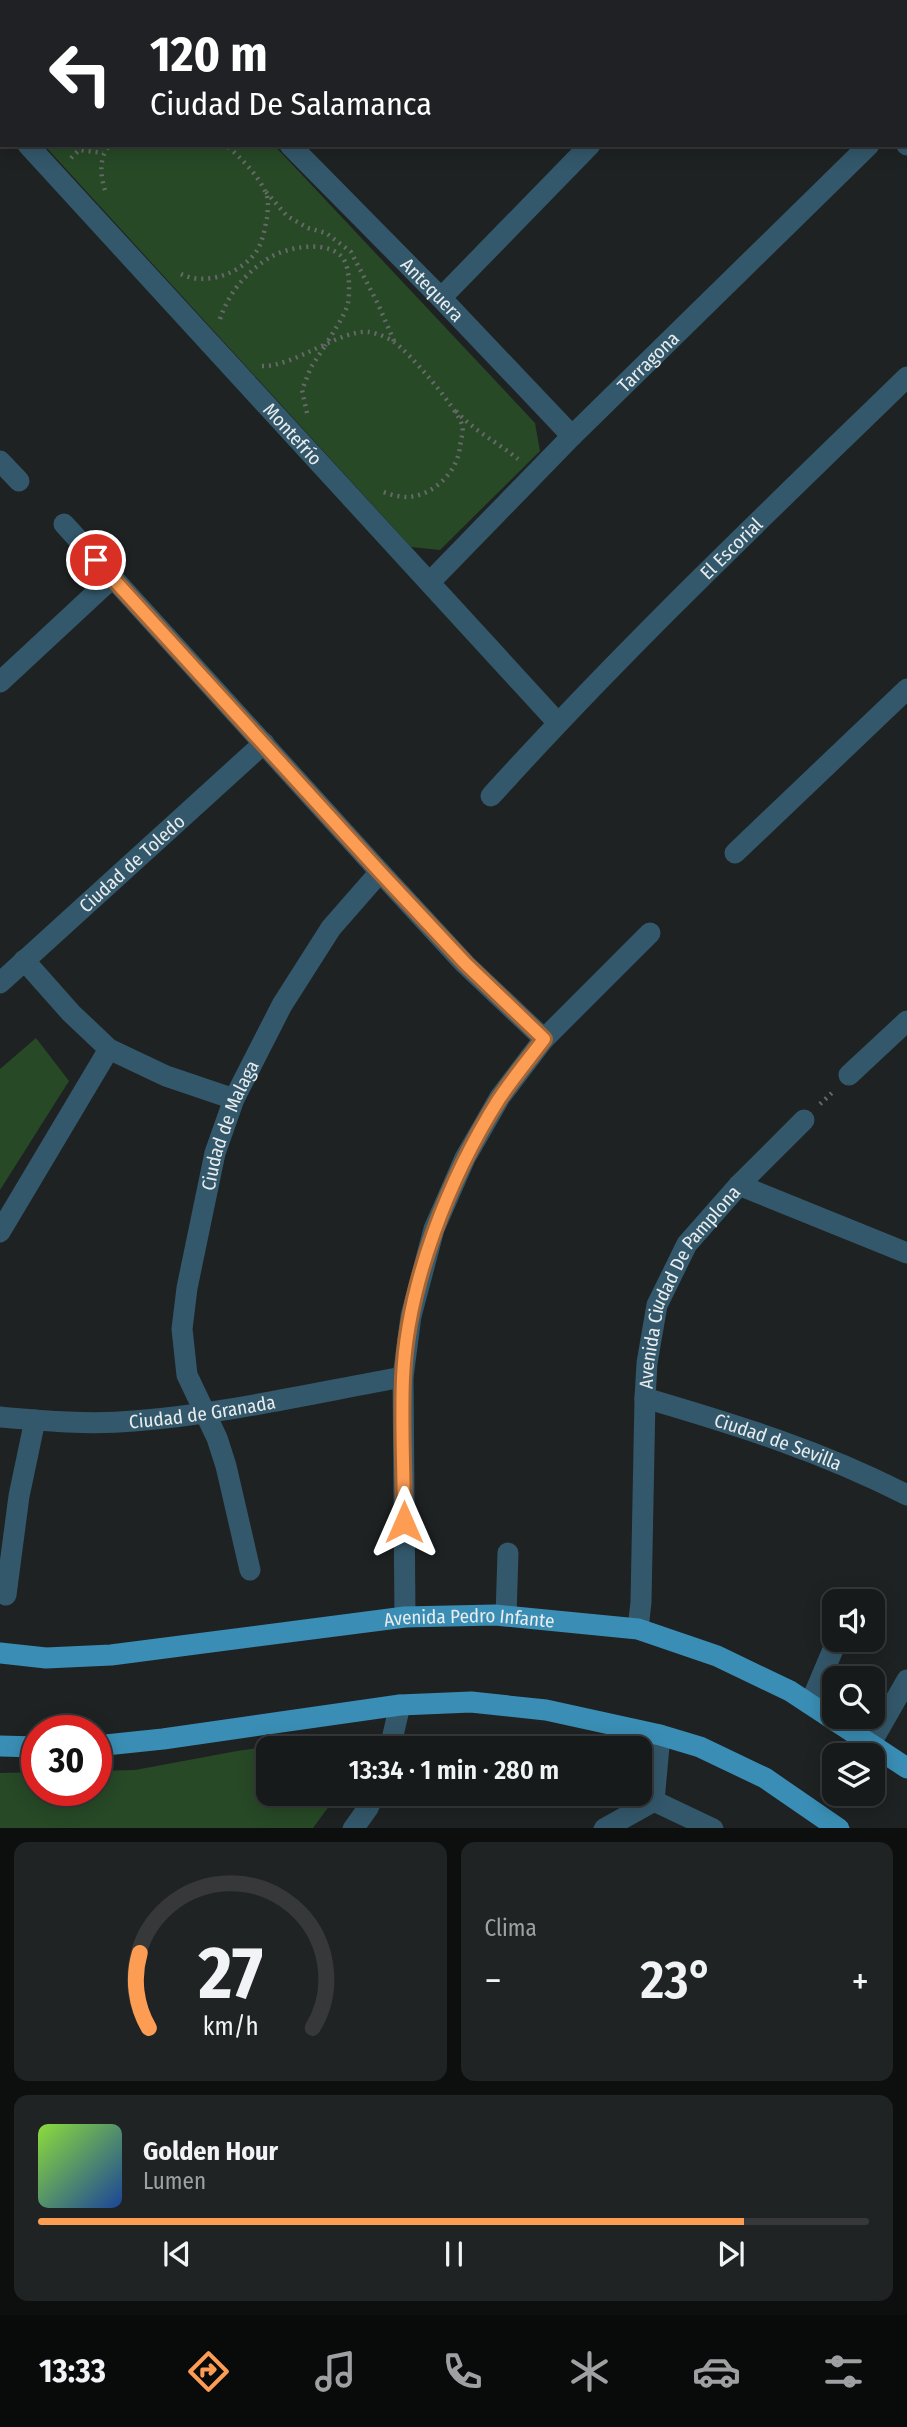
<!DOCTYPE html>
<html lang="es">
<head>
<meta charset="utf-8">
<style>
  :root { --surface:#171a1a; --page:#202323; --text:#f1f3f6; --muted:#9ea1a2; --line:#363839; --accent:#fd9d54 }
  body { margin:0; font-family:"Fira Sans Condensed",sans-serif; background:var(--page); color:var(--text); height:100vh; display:flex; flex-direction:column; font-size:26px; white-space:nowrap }
  * { box-sizing:border-box; margin:0 }
  p { font-size:23px; color:var(--muted) }
  .icon { flex:none; width:38px; height:38px; fill:none; stroke:currentColor; stroke-width:2; stroke-linecap:round; stroke-linejoin:round }
  .map { position:relative; height:1828px; overflow:hidden }
  .panel { display:flex; flex-direction:column; gap:14px; padding:14px; background:#0d0e0e; flex:1 }
  .panel>* { flex:none }
  .banner { position:absolute; left:0px; top:0px; width:908px; height:147px; box-shadow:0 4px 18px #0003,0 0 0 2px var(--line); background:#202124; color:#fff; overflow:hidden }
  .fabs { position:absolute; left:822px; top:1589px; display:grid; gap:14px }
  .fabs a { display:grid; place-items:center; width:63px; height:63px; border-radius:14px; background:var(--surface); box-shadow:0 4px 18px #0003,0 0 0 2px var(--line); font-size:35px }
  .speed { position:absolute; left:21px; top:1715px; display:flex; gap:14px; font-size:35px; font-weight:700; text-align:center }
  .speed>* { display:grid; place-content:center; width:91px; height:91px; border-radius:50%; background:var(--surface); box-shadow:0 4px 18px #0003,0 0 0 2px var(--line); line-height:1 }
  .speed .limit { border:10px solid #d22; background:#fff; color:#111 }
  .pin { position:absolute; display:grid; place-items:center; width:60px; height:60px; color:#fff; margin:-30px; border:4px solid #fff; border-radius:50%; box-shadow:0 2px 7px #0007 }
  .me { position:absolute; width:77px; margin:-38px; rotate:0deg; stroke-linejoin:round; filter:drop-shadow(0 0 5px #0008) }
  .turn { display:flex; align-items:center; gap:24px; height:147px; padding:0 35px; font-size:32px }
  .turn .icon { width:91px; height:91px; stroke-width:2.5 }
  .turn b { display:block; font-size:49px; line-height:60px }
  .big { font-size:52px; font-weight:600; line-height:1.1 }
  .panel .card { flex:1; display:flex; flex-direction:column; justify-content:center; gap:10px; min-width:0; padding:0 24px; border-radius:14px; background:var(--page) }
  .panel .dial { align-items:center; gap:0 }
  .dial svg { height:182px; overflow:visible; fill:none; stroke:var(--line); stroke-width:7; stroke-linecap:round; text-anchor:middle }
  .dial text { fill:var(--text); stroke:none }
  .song { display:flex; align-items:center; gap:21px }
  .cover { width:84px; height:84px; border-radius:10px; background:linear-gradient(135deg,hsl(90 70% 55%),hsl(220 70% 35%)) }
  .played { height:7px; border-radius:4px; background:linear-gradient(90deg,var(--accent) 85%,var(--line) 85%) }
  .keys { display:flex; justify-content:space-around; direction:ltr }
  .heat { display:flex; justify-content:space-between; align-items:center; font-size:38px; direction:ltr }
  .panel .tiles { flex:1; display:grid; gap:14px; grid-template-columns:1fr 1fr }
  .card:last-child { grid-column:span 2 }
  .trip { position:absolute; left:256px; top:1736px; width:396px; height:70px; border-radius:14px; background:var(--surface); box-shadow:0 4px 18px #0003,0 0 0 2px var(--line); font-weight:600; line-height:70px; text-align:center }
  .menu { display:flex; height:112px; justify-content:space-around; align-items:center; background:#090a0a; color:var(--muted) }
  .menu .icon { width:49px; height:49px }
  .menu .on { color:var(--accent) }
  .menu b { font-size:32px; color:var(--text) }
  .map>svg:first-child { display:block }
  .green { fill:#274926 }
  .lines { fill:none; stroke-linecap:round; stroke-linejoin:round }
  .path { stroke:#666969; stroke-width:4.5; stroke-dasharray:2 5; stroke-linecap:butt }
  .minor { stroke:#33586b; stroke-width:21 }
  .major { stroke:#3a8eb5; stroke-width:21 }
  .route-casing { stroke:#a46637; stroke-width:18 }
  .route { stroke:#fd9d54; stroke-width:12 }
  .labels { text-anchor:middle; stroke-width:7; stroke-linejoin:round; paint-order:stroke }
  .street-label { font-size:19px; fill:#e9ecec; stroke:#0a0b0b }
</style>
</head>
<body>
<div class="map">
<svg width="907" height="1829" viewBox="0 0 907 1829">
  <rect width="100%" height="100%" fill="#1f2222"/>
  <g class="green">
    <path d="M44,145h230l261,278 5,28 -100,99 -29,-3z"/>
    <path d="M36,1038l33,43 -69,109v-121z"/>
    <path d="M369,1738l-5,10h-96v46h70l-25,34h-313v-55l37,-1v18h59v-19l39,-1 102,-19 83,-12z"/>
  </g>
  <g class="lines">
    <g class="path">
      <path d="M71,158l8,-8 24,3"/>
      <path d="M105,190c-5,-15 -6,-34 5,-45"/>
      <path d="M266,192l21,24 21,12 18,5 25,19 27,52 16,37"/>
      <path d="M181,274c22,11 53,2 70,-16 11,-11 13,-26 16,-40 1,-8 2,-20 -2,-27 -8,-17 -25,-34 -39,-46"/>
      <path d="M220,319c8,-25 26,-47 49,-61 18,-11 56,-18 72,-2 7,7 8,21 8,31 0,5 0,11 -1,16 -4,15 -16,30 -23,43"/>
      <path d="M262,366c32,1 78,-37 107,-34 7,1 20,6 25,10 15,10 63,66 68,83 2,5 -1,15 -2,21 -2,25 -26,50 -53,51 -8,0 -19,-3 -26,-6"/>
      <path d="M456,411c18,20 41,31 62,48"/>
      <path d="M307,413l-5,-23 9,-23 14,-21"/>
      <path d="M820,1104l14,-13"/>
    </g>
    <g class="minor">
      <path d="M157,0l1,2"/>
      <path d="M765,0l2,2"/>
      <path d="M124,2l2,-2"/>
      <path d="M434,2l1,-2"/>
      <path d="M730,2l2,-2"/>
      <path d="M0,115l2,2"/>
      <path d="M906,144l1,1"/>
      <path id="s1" d="M28,145l530,578"/>
      <path id="s2" d="M290,145l151,153 131,138"/>
      <path d="M441,298l149,-153"/>
      <path d="M0,461l19,20"/>
      <path d="M64,524l316,348 85,92 79,75"/>
      <path id="s3" d="M430,582l142,-146 297,-291"/>
      <path d="M0,682l112,-104"/>
      <path id="s4" d="M491,796c132,-146 275,-282 416,-419"/>
      <path d="M735,853l172,-164"/>
      <path d="M24,960l47,53 38,36 57,27 68,23"/>
      <path id="s5" d="M0,983l264,-240"/>
      <path d="M849,1075l58,-54"/>
      <path d="M739,1185l168,68"/>
      <path d="M0,1232l109,-183"/>
      <path id="s6" d="M645,1398c92,27 176,53 262,97"/>
      <path id="s7" d="M0,1417c45,4 89,8 134,4 90,-7 180,-28 269,-44"/>
      <path id="s8" d="M250,1570l-24,-104 -9,-28 -30,-63 -5,-46 5,-41 28,-135 19,-54 48,-94 49,-77 49,-56"/>
      <path d="M6,1595l13,-99 16,-76"/>
      <path d="M506,1616l2,-63"/>
      <path d="M405,1617l-2,-240 8,-61 23,-87 31,-71 35,-61 44,-58 106,-106"/>
      <path id="s9" d="M638,1629l3,-27 4,-204 2,-35 10,-58 30,-61 52,-59 65,-65"/>
      <path d="M810,1704l27,-64"/>
      <path d="M871,1743l36,-63"/>
      <path d="M390,1748l10,-43"/>
      <path d="M654,1801l6,-66"/>
      <path d="M654,1801l59,28"/>
      <path d="M353,1829l15,-21 6,-14"/>
      <path d="M604,1829l50,-28"/>
    </g>
    <g class="major">
      <path id="s10" d="M0,1653l46,5 65,-3 294,-38 90,-2 143,14 79,27 73,35 117,77"/>
      <path d="M0,1746l37,1"/>
      <path d="M96,1746l67,-7 237,-34 71,-3 75,8 114,25 40,12 65,31 74,51"/>
    </g>
  </g>
  <g class="lines">
    <defs>
      <path id="route" d="M96,560l284,312 86,92 78,75c-15,20 -31,39 -45,60 -50,79 -92,185 -96,279 -2,48 1,96 1,144"/>
    </defs>
    <use href="#route" class="route-casing"/>
    <use href="#route" class="route"/>
  </g>
  <g class="labels">
    <g class="street-label">
      <text dy="7" stroke="none"><textPath href="#s2" startOffset="203">Antequera</textPath></text>
      <text dy="7" stroke="none"><textPath href="#s3" startOffset="310">Tarragona</textPath></text>
      <text dy="7" stroke="none"><textPath href="#s1" startOffset="392">Montefrío</textPath></text>
      <text dy="7" stroke="none"><textPath href="#s4" startOffset="345">El Escorial</textPath></text>
      <text dy="7" stroke="none"><textPath href="#s5" startOffset="178">Ciudad de Toledo</textPath></text>
      <text dy="7" stroke="none"><textPath href="#s8" startOffset="462">Ciudad de Malaga</textPath></text>
      <text dy="7" stroke="none"><textPath href="#s9" startOffset="354">Avenida Ciudad De Pamplona</textPath></text>
      <text dy="7" stroke="none"><textPath href="#s7" startOffset="203">Ciudad de Granada</textPath></text>
      <text dy="7" stroke="none"><textPath href="#s6" startOffset="140">Ciudad de Sevilla</textPath></text>
      <text dy="7" stroke="none"><textPath href="#s10" startOffset="472">Avenida Pedro Infante</textPath></text>
    </g>
  </g>
</svg>
<div class="fabs">
<a><svg class="icon" aria-label="sound" viewBox="0 0 24 24"><path d="M4 9h4l5-4v14l-5-4H4zM17 9q2 3 0 6"/></svg></a>
<a><svg class="icon" aria-label="search" viewBox="0 0 24 24"><circle cx="10" cy="10" r="6"/><path d="M15 15l6 6"/></svg></a>
<a><svg class="icon" aria-label="layers" viewBox="0 0 24 24"><path d="M12 4l9 5-9 5-9-5zM3 14l9 5 9-5"/></svg></a>
</div>
<div class="speed"><div class="limit">30</div></div>
<div class="pin" style="left:96px;top:560px;background:#d93025"><svg class="icon" aria-label="arrive" viewBox="0 0 24 24"><path d="M6 21V4h12l-3 4 3 4H6"/></svg></div>
<svg class="me" style="left:404px;top:1522px" viewBox="-20 -20 40 40"><path d="M0-17L14 15 0 8-14 15z" fill="#fd9d54" stroke="#fff" stroke-width="4"/></svg>
<div class="trip">13:34 · 1 min · 280 m</div>
<div class="banner">
<div class="turn"><svg class="icon" aria-label="left" viewBox="0 0 24 24"><path d="M17 20v-9H6M10 6l-5 5 5 5"/></svg><div><b>120 m</b>Ciudad De Salamanca</div></div>
</div>
</div>
<section class="panel">
<div class="tiles">
<div class="card dial"><svg viewBox="0 0 100 80">
<path d="M14 69A42 42 0 1 1 86 69"/>
<path d="M14 69A42 42 0 0 1 10 36" stroke="#fd9d54"/>
<text x="50" y="56" font-size="32" font-weight="700">27</text>
<text x="50" y="72" font-size="11">km/h</text>
</svg></div>
<div class="card"><p>Clima</p>
<div class="heat"><a>−</a><b class="big">23°</b><a>+</a></div>
</div>
<div class="card">
<div class="song"><i class="cover"></i><div><b>Golden Hour</b><p>Lumen</p></div></div>
<div class="played"></div>
<div class="keys"><svg class="icon" aria-label="previous" viewBox="0 0 24 24"><path d="M18 5L8 12l10 7zM5 5v14"/></svg><svg class="icon" aria-label="pause" viewBox="0 0 24 24"><path d="M8 5v14M16 5v14"/></svg><svg class="icon" aria-label="next" viewBox="0 0 24 24"><path d="M6 5l10 7-10 7zM19 5v14"/></svg></div>
</div>
</div>
</section>
<nav class="menu">
<b>13:33</b>
<svg class="icon on" aria-label="directions" viewBox="0 0 24 24"><path d="M12 3l9 9-9 9-9-9zM9 14v-3h6M13 9l2 2-2 2"/></svg>
<svg class="icon" aria-label="music" viewBox="0 0 24 24"><path d="M9 18V5l10-2v13"/><circle cx="6" cy="18" r="3"/><circle cx="16" cy="16" r="3"/></svg>
<svg class="icon" aria-label="phone" viewBox="0 0 24 24"><path d="M5 4h4l2 5-3 2q2 4 5 5l2-3 5 2v4C11 20 4 13 5 4z"/></svg>
<svg class="icon" aria-label="climate" viewBox="0 0 24 24"><path d="M12 3v18M4 7l16 10M4 17L20 7"/></svg>
<svg class="icon" aria-label="car" viewBox="0 0 24 24"><path d="M5 17H2v-5l4-1 3-4h7l3 4 3 1v5h-3M9 17h6M6 11h13"/><circle cx="7" cy="17" r="2"/><circle cx="17" cy="17" r="2"/></svg>
<svg class="icon" aria-label="filters" viewBox="0 0 24 24"><path d="M4 7h16M4 17h16"/><circle cx="9" cy="7" r="2"/><circle cx="15" cy="17" r="2"/></svg>
</nav>
</body>
</html>
